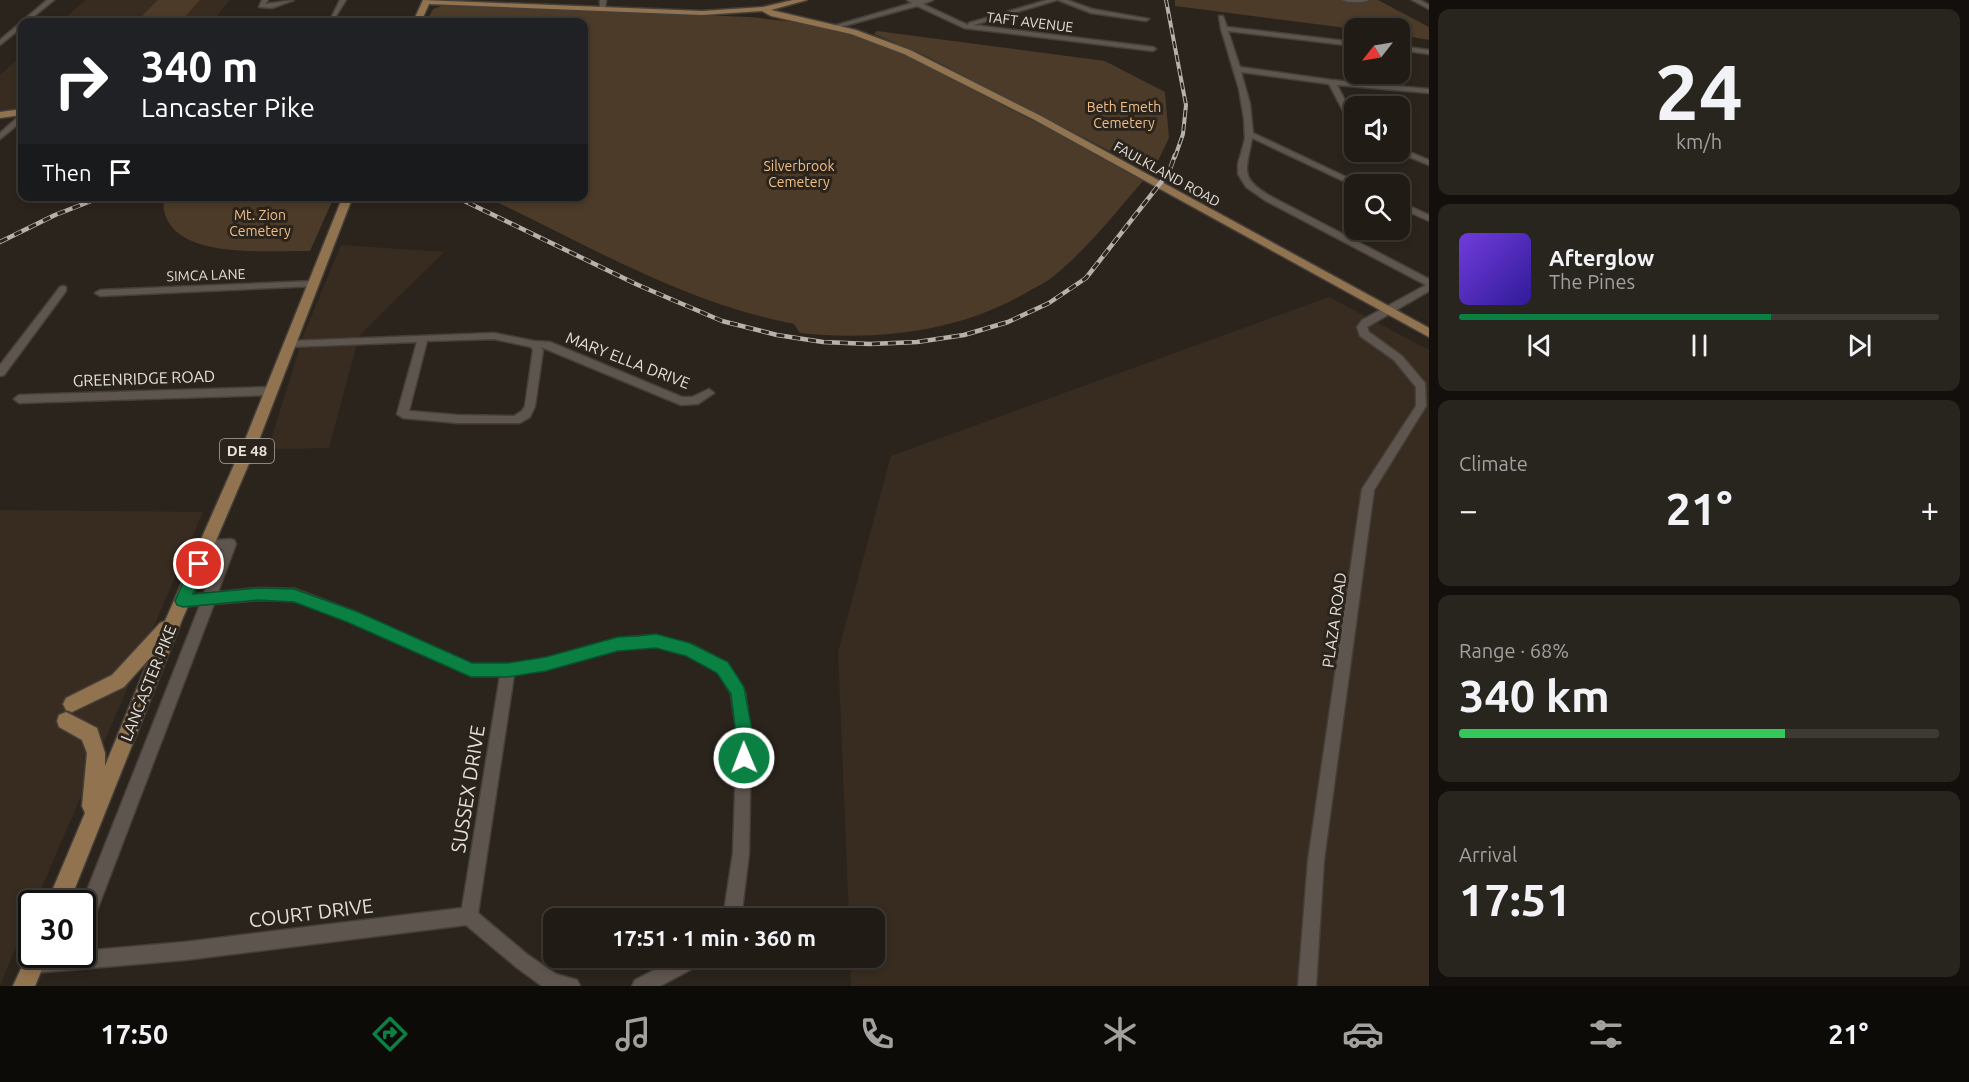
<!DOCTYPE html>
<html lang="en">
<head>
<meta charset="utf-8">
<style>
  :root { --surface:#201b15; --page:#28241e; --text:#f1f3f6; --muted:#a2a1a0; --line:#3d3934; --accent:#0b8043 }
  body { margin:0; font-family:Ubuntu,sans-serif; background:var(--page); color:var(--text); height:100vh; display:flex; flex-direction:column; font-size:22px; white-space:nowrap }
  * { box-sizing:border-box; margin:0 }
  p { font-size:20px; color:var(--muted) }
  .icon { flex:none; width:33px; height:33px; fill:none; stroke:currentColor; stroke-width:2; stroke-linecap:round; stroke-linejoin:round }
  .map { position:relative; flex:1; overflow:hidden }
  .drawer { display:flex; flex-direction:column; gap:9px; padding:9px; background:#120f0c; width:540px }
  .drawer>* { flex:none }
  .banner { position:absolute; left:18px; top:18px; width:570px; height:183px; border-radius:12px; box-shadow:0 3px 9px #0003,0 0 0 2px var(--line); background:#202124; color:#fff; overflow:hidden }
  .needle { width:39px; rotate:239deg }
  .controls { position:absolute; left:1344px; top:18px; display:grid; gap:12px }
  .controls a { display:grid; place-items:center; width:66px; height:66px; border-radius:12px; background:var(--surface); box-shadow:0 3px 9px #0003,0 0 0 2px var(--line); font-size:30px }
  .speed { position:absolute; left:18px; top:890px; display:flex; gap:12px; font-size:30px; font-weight:700; text-align:center }
  .speed>* { display:grid; place-content:center; width:78px; height:78px; border-radius:50%; background:var(--surface); box-shadow:0 3px 9px #0003,0 0 0 2px var(--line); line-height:1 }
  .speed .limit { border:3px solid #111; border-radius:9px; background:#fff; color:#111 }
  .pin { position:absolute; display:grid; place-items:center; width:51px; height:51px; color:#fff; margin:-26px; border:3px solid #fff; border-radius:50%; box-shadow:0 2px 6px #0007 }
  .me { position:absolute; width:66px; margin:-33px; rotate:359deg; stroke-linejoin:round; filter:drop-shadow(0 0 4px #0008) }
  .turn { display:flex; align-items:center; gap:21px; height:126px; padding:0 24px; font-size:27px }
  .turn .icon { width:78px; height:78px; stroke-width:2.5 }
  .turn b { display:block; font-size:42px; line-height:51px }
  .then { display:flex; align-items:center; height:57px; padding:0 24px; background:#0003; gap:12px; font-size:22px }
  .big { font-size:45px; font-weight:700; line-height:1.1 }
  .drawer .widget { flex:1; display:flex; flex-direction:column; justify-content:center; gap:9px; min-width:0; padding:0 21px; border-radius:12px; background:var(--page) }
  .drawer .dial { align-items:center; gap:0 }
  .dial b { font-size:78px; line-height:1 }
  .song { display:flex; align-items:center; gap:18px }
  .cover { width:72px; height:72px; border-radius:9px; background:linear-gradient(135deg,hsl(260 70% 55%),hsl(250 70% 35%)) }
  .played { height:6px; border-radius:3px; background:linear-gradient(90deg,var(--accent) 65%,var(--line) 65%) }
  .keys { display:flex; justify-content:space-around; direction:ltr }
  .heat { display:flex; justify-content:space-between; align-items:center; font-size:33px; direction:ltr }
  .charge { height:9px; border-radius:4px; background:linear-gradient(90deg,#34c759 68%,var(--line) 0) }
  .trip { position:absolute; left:543px; top:908px; width:342px; height:60px; border-radius:12px; background:var(--surface); box-shadow:0 3px 9px #0003,0 0 0 2px var(--line); font-weight:700; line-height:60px; text-align:center }
  .tab-bar { display:flex; height:96px; justify-content:space-around; align-items:center; background:#0d0b08; color:var(--muted) }
  .tab-bar .icon { width:42px; height:42px }
  .tab-bar .selected { color:var(--accent) }
  .tab-bar b { font-size:27px; color:var(--text) }
  main { display:flex; flex:1; min-height:0 }
  .map>svg:first-child { display:block }
  .built { fill:#382c20 }
  .green { fill:#4c3b28 }
  .lines { fill:none; stroke-linecap:round; stroke-linejoin:round }
  .minor-casing { stroke:#453f39; stroke-width:3 }
  .major-casing { stroke:#453f39; stroke-width:3 }
  .minor { fill:#5e564e; fill-rule:evenodd }
  .major { fill:#927350; fill-rule:evenodd }
  .rail-far1-casing { stroke:#b7b1ab; stroke-width:4 }
  .rail-casing { stroke:#b7b1ab; stroke-width:4.5 }
  .rail-far1 { stroke:#2b241c; stroke-width:2; stroke-dasharray:7; stroke-linecap:butt }
  .rail { stroke:#2b241c; stroke-width:3; stroke-dasharray:8; stroke-linecap:butt }
  .route { fill:#0b8043; stroke:#07532c; stroke-width:1.5 }
  .labels { text-anchor:middle; stroke-width:6; stroke-linejoin:round; paint-order:stroke }
  .far-street-label { font-size:14px; fill:#e4dfda; stroke:#2b241c }
  .far-park-label { font-size:14px; fill:#f1bf87; stroke:#2b241c }
  .shield { fill:#2b241c; stroke:#aca7a1; stroke-width:1.5 }
  .shield-label { font-size:15px; font-weight:bold; fill:#e4dfda }
  .street-label { font-size:16px; fill:#e4dfda; stroke:#2b241c }
  .near-street-label { font-size:20px; fill:#e4dfda; stroke:#2b241c }
</style>
</head>
<body>
<main>
<div class="map">
<svg width="1429" height="986" viewBox="0 0 1429 986">
  <rect width="100%" height="100%" fill="#2b241c"/>
  <g class="built">
    <path d="M86,0h144l-18,22 201,-4 -3,4h-350z"/>
    <path d="M22,55v54l-22,4v-38z"/>
    <path d="M341,245l103,7 -85,84 -30,112 -61,1 36,-115z"/>
    <path d="M1329,297l100,53v636h-578l-1,-29h24v-39h-25l-11,-266 53,-196z"/>
    <path d="M0,510l203,2 -168,391h-3l-1,9 -31,73z"/>
  </g>
  <g class="green">
    <path d="M158,0h42l-20,22h-44z"/>
    <path d="M1175,0h203l51,27v13l-29,-5v-7l-46,1 -179,-23z"/>
    <path d="M444,5l306,12 52,6 43,9 54,20 150,77 94,52c-28,32 -54,66 -87,93 -7,7 -18,12 -27,17 -69,41 -150,50 -229,42l-6,-9c-110,-21 -208,-80 -308,-127l98,-1v-174h-158l7,-13z"/>
    <path d="M877,31l228,30 60,31 4,46 -17,35 -228,-118 -50,-21z"/>
    <path d="M165,197v-1l169,1 -24,54c-38,-1 -118,8 -141,-28 -5,-9 -7,-16 -4,-26z"/>
  </g>
  <g class="lines">
    <defs>
      <g id="minor">
        <path d="M47,0h7l-27,22h-5v5l-22,18v-5z"/>
        <path d="M262,0h6l-3,4 29,-4 -22,8 -13,-1z"/>
        <path d="M340,0h6l-10,16h-4z"/>
        <path d="M600,0h6l-1,9 -5,-1z"/>
        <path d="M907,0h26l-10,4 45,21 1,-2 78,-23h10l-83,25 179,22 3,2 -3,2 -189,-23 -47,-22 -84,23 -3,-2 82,-24z"/>
        <path d="M1058,0h9l25,9 57,10 -3,2 -55,-8z"/>
        <path d="M1342,0h27c-6,3 -21,3 -27,0z"/>
        <path d="M1412,0h8l9,5v4z"/>
        <path d="M1219,16h4l4,11 127,15v4l-126,-15 12,36 92,13 97,9v4l-92,-8 17,33v8l-4,-2 -21,-40 -88,-12 9,32 3,29 108,51 -7,2 -102,-48c-6,34 -13,40 20,59l157,82v12l-62,36 2,5 33,24 23,27 1,23 -52,84 -50,370 -8,126h-18l10,-126 54,-371 54,-83v-19l-22,-27 -34,-24 -3,-9 5,-7 64,-35 -160,-84 -20,-14 -8,-13v-10l7,-25 -1,-20 -5,-30 -18,-60z"/>
        <path d="M1400,46l29,4v4l-29,-4z"/>
        <path d="M19,116h3v5l-22,18v-6z"/>
        <path d="M1400,148l29,12v5l-32,-13h3z"/>
        <path d="M1400,202l29,13v6l-29,-13z"/>
        <path d="M313,281l3,1v4l-216,10 -5,-3 5,-3z"/>
        <path d="M63,286l3,1v4l-62,84 -4,1v-11l60,-78z"/>
        <path d="M494,333l40,8 16,1 132,55h10l17,-8 5,4 -16,11 -17,1 -140,-58 2,3 -8,56 -5,11 -10,6h-63l-54,-5 -6,-4 20,-72 -127,5 -5,-3 5,-3zM494,339l37,8 2,3 -8,56 -3,5 -8,5 -57,-1 -48,-4 18,-70z"/>
        <path d="M271,387l5,4 -5,4 -252,8 -5,-4 5,-4z"/>
        <path d="M230,539l4,1 2,4 -18,48 40,-4 37,1 63,24 114,51h36l38,-6 72,-20 38,-3 39,11 32,17 18,29 6,43 -2,118 -8,65h-18l10,-65 4,-118 -6,-41 -14,-23 -30,-16 -31,-8 -38,3 -72,20 -32,5 -36,238 50,42 28,19 21,6 3,6h-38l-26,-19 -50,-42 -281,35 -152,13 -6,-3 -3,-6 3,-6 6,-3 49,-1v-3l103,-9 277,-34 38,-232h-29l-123,-55 -53,-20 -37,-1 -44,4 -123,322 -3,6 -6,2v-31l118,-298 -17,2 -5,-2 -2,-4 2,-4 26,-4 18,-44h-19l-2,-4 2,-4z"/>
        <path d="M679,957h27l-3,6 -43,23h-28l3,-6z"/>
      </g>
      <g id="major">
        <path d="M423,0l279,11 61,-4 30,-7h14l-36,10 85,20 54,20 129,65 390,213v9l-396,-218 -129,-65 -53,-20 -80,-18 -9,-5 -60,4 -273,-11 -8,18h-8z"/>
        <path d="M22,109v6l-22,3v-6z"/>
        <path d="M343,196h10l-94,244 -77,180 -113,283h-22l38,-90 -3,-7 5,-53 -5,-13 -23,-13 -2,-6 2,-6 7,-3 31,16 8,25v13l44,-107 -25,28 -52,25 -6,-2 -3,-6 3,-6 46,-23 48,-52 5,-2 80,-181z"/>
        <path d="M32,945v9h16l-13,32h-22z"/>
      </g>
    </defs>
    <use href="#minor" class="minor-casing"/>
    <use href="#major" class="major-casing"/>
    <use href="#minor" class="minor"/>
    <use href="#major" class="major"/>
    <defs>
      <path id="rail-far1" d="M1166,0l20,105 -3,29 -8,23"/>
      <g id="rail">
        <path d="M454,196l184,89 84,36 55,14 46,7 47,2 47,-2 47,-7 44,-13 41,-19 37,-25 83,-106 6,-17"/>
        <path d="M0,242l55,-27 49,-19"/>
      </g>
    </defs>
    <use href="#rail-far1" class="rail-far1-casing"/>
    <use href="#rail" class="rail-casing"/>
    <use href="#rail-far1" class="rail-far1"/>
    <use href="#rail" class="rail"/>
  </g>
  <path class="route" d="M199,558l5,1 2,5 -13,30 65,-6 36,1 64,23 114,51h36l38,-6 72,-20 19,-1 19,-2 34,9 38,19 16,25 9,48 -1,23 -2,6 -6,3 -6,-3 -3,-6 1,-23 -5,-41 -14,-21 -31,-17 -30,-8 -38,3 -72,20 -38,6h-37l-124,-55 -53,-20 -36,-2 -75,7 -6,-2 -2,-4 16,-37 3,-5z"/>
  <g class="labels">
    <g class="far-street-label">
      <text transform="translate(1030 22) rotate(7)" y="5">TAFT AVENUE</text>
      <text transform="translate(1167 174) rotate(29)" y="5">FAULKLAND ROAD</text>
      <text transform="translate(206 275) rotate(-2)" y="5">SIMCA LANE</text>
    </g>
    <g class="far-park-label">
      <text x="1124" y="112">Beth Emeth<tspan x="1124" dy="16">Cemetery</tspan></text>
      <text x="799" y="171">Silverbrook<tspan x="799" dy="16">Cemetery</tspan></text>
      <text x="260" y="220">Mt. Zion<tspan x="260" dy="16">Cemetery</tspan></text>
    </g>
    <rect class="shield" x="220" y="439" width="54" height="24" rx="4.5"/>
    <g class="shield-label">
      <text x="247" y="456">DE 48</text>
    </g>
    <g class="street-label">
      <text transform="translate(628 360) rotate(21)" y="6">MARY ELLA DRIVE</text>
      <text transform="translate(144 378) rotate(-2)" y="6">GREENRIDGE ROAD</text>
      <text transform="translate(1334 620) rotate(-82)" y="6">PLAZA ROAD</text>
      <text transform="translate(148 683) rotate(-68)" y="6">LANCASTER PIKE</text>
    </g>
    <g class="near-street-label">
      <text transform="translate(468 789) rotate(-81)" y="7">SUSSEX DRIVE</text>
      <text transform="translate(311 913) rotate(-7)" y="7">COURT DRIVE</text>
    </g>
  </g>
</svg>
<div class="controls">
<a><svg class="needle" viewBox="-14 -14 28 28"><path d="M0-13l5 13h-10z" fill="#e53935"/><path d="M0 13l5-13h-10z" fill="#a2a1a0"/></svg></a>
<a><svg class="icon" aria-label="sound" viewBox="0 0 24 24"><path d="M4 9h4l5-4v14l-5-4H4zM17 9q2 3 0 6"/></svg></a>
<a><svg class="icon" aria-label="search" viewBox="0 0 24 24"><circle cx="10" cy="10" r="6"/><path d="M15 15l6 6"/></svg></a>
</div>
<div class="speed"><div class="limit">30</div></div>
<div class="pin" style="left:199px;top:564px;background:#d93025"><svg class="icon" aria-label="arrive" viewBox="0 0 24 24"><path d="M6 21V4h12l-3 4 3 4H6"/></svg></div>
<svg class="me" style="left:744px;top:758px" viewBox="-20 -20 40 40"><circle r="17" fill="#0b8043" stroke="#fff" stroke-width="3"/><path d="M0-11L8 9 0 5-8 9z" fill="#fff"/></svg>
<div class="trip">17:51 · 1 min · 360 m</div>
<div class="banner">
<div class="turn"><svg class="icon" aria-label="right" viewBox="0 0 24 24"><path d="M7 20v-9h11M14 6l5 5-5 5"/></svg><div><b>340 m</b>Lancaster Pike</div></div>
<div class="then">Then<svg class="icon" aria-label="arrive" viewBox="0 0 24 24"><path d="M6 21V4h12l-3 4 3 4H6"/></svg></div>
</div>
</div>
<section class="drawer">
<div class="widget dial"><b>24</b><p>km/h</p></div>
<div class="widget">
<div class="song"><i class="cover"></i><div><b>Afterglow</b><p>The Pines</p></div></div>
<div class="played"></div>
<div class="keys"><svg class="icon" aria-label="previous" viewBox="0 0 24 24"><path d="M18 5L8 12l10 7zM5 5v14"/></svg><svg class="icon" aria-label="pause" viewBox="0 0 24 24"><path d="M8 5v14M16 5v14"/></svg><svg class="icon" aria-label="next" viewBox="0 0 24 24"><path d="M6 5l10 7-10 7zM19 5v14"/></svg></div>
</div>
<div class="widget"><p>Climate</p>
<div class="heat"><a>−</a><b class="big">21°</b><a>+</a></div>
</div>
<div class="widget"><p>Range · 68%</p><b class="big">340 km</b><div class="charge"></div></div>
<div class="widget"><p>Arrival</p><b class="big">17:51</b></div>
</section>
</main>
<nav class="tab-bar">
<b>17:50</b>
<svg class="icon selected" aria-label="directions" viewBox="0 0 24 24"><path d="M12 3l9 9-9 9-9-9zM9 14v-3h6M13 9l2 2-2 2"/></svg>
<svg class="icon" aria-label="music" viewBox="0 0 24 24"><path d="M9 18V5l10-2v13"/><circle cx="6" cy="18" r="3"/><circle cx="16" cy="16" r="3"/></svg>
<svg class="icon" aria-label="phone" viewBox="0 0 24 24"><path d="M5 4h4l2 5-3 2q2 4 5 5l2-3 5 2v4C11 20 4 13 5 4z"/></svg>
<svg class="icon" aria-label="climate" viewBox="0 0 24 24"><path d="M12 3v18M4 7l16 10M4 17L20 7"/></svg>
<svg class="icon" aria-label="car" viewBox="0 0 24 24"><path d="M5 17H2v-5l4-1 3-4h7l3 4 3 1v5h-3M9 17h6M6 11h13"/><circle cx="7" cy="17" r="2"/><circle cx="17" cy="17" r="2"/></svg>
<svg class="icon" aria-label="filters" viewBox="0 0 24 24"><path d="M4 7h16M4 17h16"/><circle cx="9" cy="7" r="2"/><circle cx="15" cy="17" r="2"/></svg>
<b>21°</b>
</nav>
</body>
</html>
